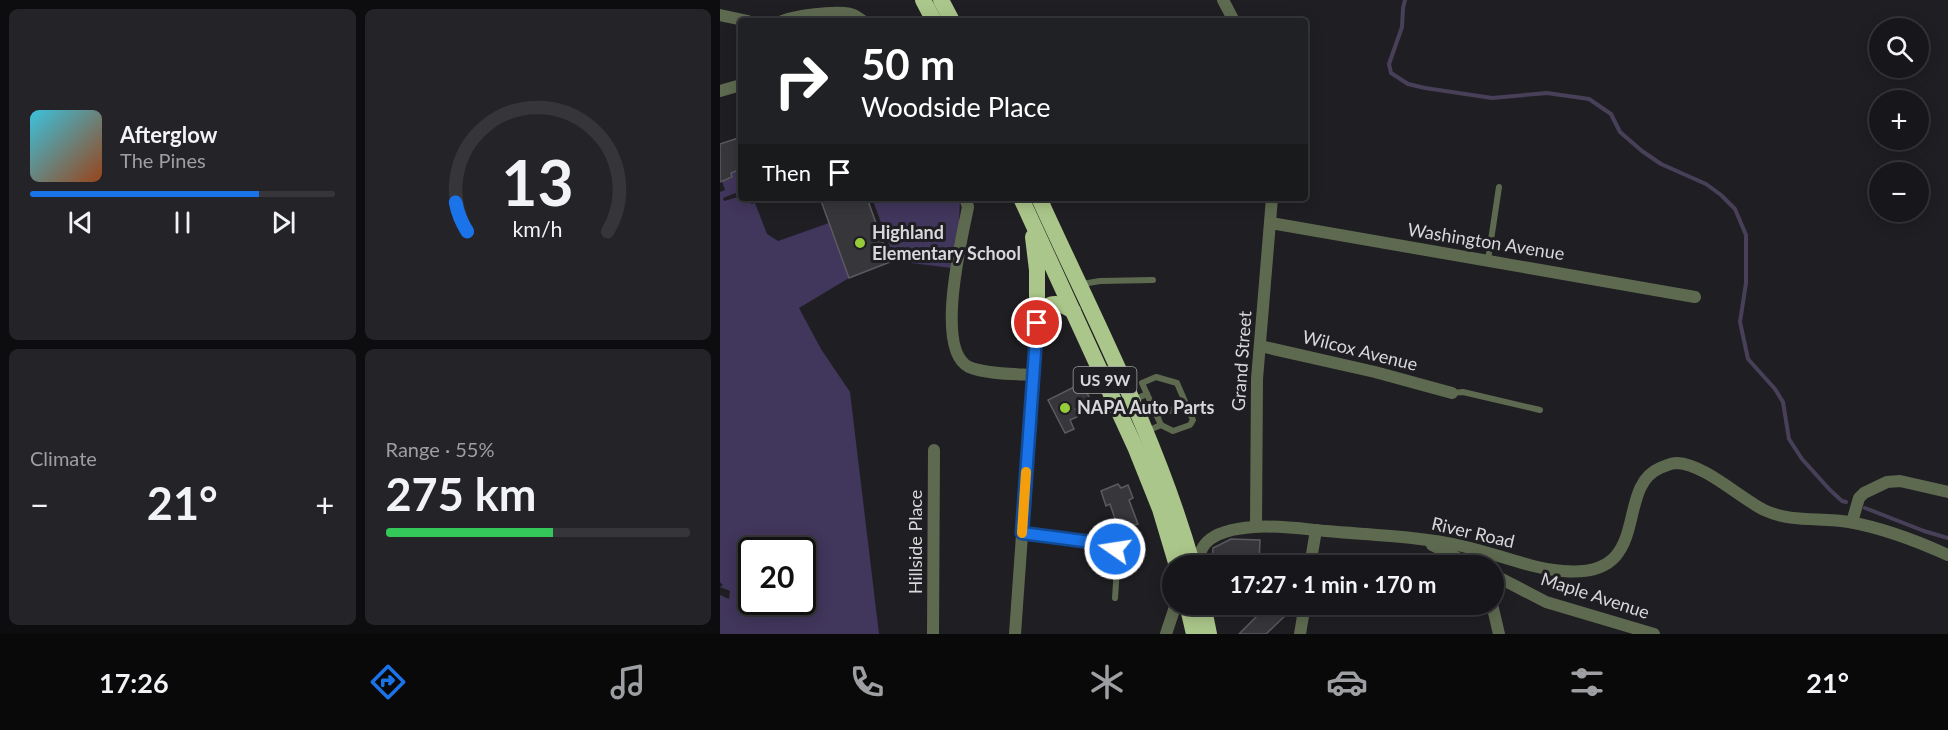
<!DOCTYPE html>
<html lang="en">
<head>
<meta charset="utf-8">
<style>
  :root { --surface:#17161a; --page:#242327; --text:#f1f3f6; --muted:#9e9fa2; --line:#363539; --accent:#1a73e8 }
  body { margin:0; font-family:Lato,sans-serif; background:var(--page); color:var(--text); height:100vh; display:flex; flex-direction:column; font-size:22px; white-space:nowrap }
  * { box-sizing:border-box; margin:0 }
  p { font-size:20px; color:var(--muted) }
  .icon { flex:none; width:33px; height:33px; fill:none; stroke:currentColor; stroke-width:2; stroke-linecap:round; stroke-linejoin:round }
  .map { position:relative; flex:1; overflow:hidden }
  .sheet { display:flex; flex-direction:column; gap:9px; padding:9px; background:#0d0c0e; width:720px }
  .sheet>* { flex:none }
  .hud { position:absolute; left:18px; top:18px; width:570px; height:183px; border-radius:6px; box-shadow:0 3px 15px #0003,0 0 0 2px var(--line); background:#202124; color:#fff; overflow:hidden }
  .buttons { position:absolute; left:1149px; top:18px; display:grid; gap:12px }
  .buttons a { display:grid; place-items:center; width:60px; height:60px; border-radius:50%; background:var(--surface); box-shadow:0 3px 15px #0003,0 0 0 2px var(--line); font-size:30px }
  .speed { position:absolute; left:18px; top:537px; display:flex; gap:12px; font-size:30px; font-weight:700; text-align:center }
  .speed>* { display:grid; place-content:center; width:78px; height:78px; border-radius:50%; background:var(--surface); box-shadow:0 3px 15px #0003,0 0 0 2px var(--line); line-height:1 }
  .speed .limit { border:3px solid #111; border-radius:9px; background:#fff; color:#111 }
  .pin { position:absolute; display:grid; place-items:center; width:51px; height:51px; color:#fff; margin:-26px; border:3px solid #fff; border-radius:50%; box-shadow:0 2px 6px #0007 }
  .me { position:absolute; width:66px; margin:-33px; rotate:283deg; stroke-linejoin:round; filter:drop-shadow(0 0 4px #0008) }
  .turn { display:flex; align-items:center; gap:21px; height:126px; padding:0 24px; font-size:27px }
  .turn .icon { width:78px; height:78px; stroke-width:2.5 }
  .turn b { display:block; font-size:42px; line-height:51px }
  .then { display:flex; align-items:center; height:57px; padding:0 24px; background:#0003; gap:12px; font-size:22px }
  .big { font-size:45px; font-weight:700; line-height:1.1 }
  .sheet .widget { flex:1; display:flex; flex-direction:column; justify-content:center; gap:9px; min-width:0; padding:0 21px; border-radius:9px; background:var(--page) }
  .sheet .dial { align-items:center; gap:0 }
  .dial svg { height:156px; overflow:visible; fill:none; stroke:var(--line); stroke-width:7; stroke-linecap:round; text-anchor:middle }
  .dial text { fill:var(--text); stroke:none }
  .song { display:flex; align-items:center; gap:18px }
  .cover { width:72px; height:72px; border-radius:9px; background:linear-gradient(135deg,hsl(190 70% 55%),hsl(20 70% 35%)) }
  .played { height:6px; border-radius:3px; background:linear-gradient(90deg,var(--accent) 75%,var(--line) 75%) }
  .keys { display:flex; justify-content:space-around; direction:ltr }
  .heat { display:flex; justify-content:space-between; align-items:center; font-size:33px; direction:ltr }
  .charge { height:9px; border-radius:4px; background:linear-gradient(90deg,#34c759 55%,var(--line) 0) }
  .sheet .tiles { flex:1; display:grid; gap:9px; grid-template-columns:repeat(2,1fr) }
  .trip { position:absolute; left:442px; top:555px; width:342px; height:60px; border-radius:30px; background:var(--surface); box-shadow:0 3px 15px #0003,0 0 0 2px var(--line); font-weight:700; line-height:60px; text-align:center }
  .tabs { display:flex; height:96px; justify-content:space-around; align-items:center; background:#09090a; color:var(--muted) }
  .tabs .icon { width:42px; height:42px }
  .tabs .current { color:var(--accent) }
  .tabs b { font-size:27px; color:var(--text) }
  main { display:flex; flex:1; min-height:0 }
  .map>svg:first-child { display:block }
  .green { fill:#41365b; fill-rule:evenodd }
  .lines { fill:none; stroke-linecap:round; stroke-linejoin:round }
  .stream { stroke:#484058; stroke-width:4 }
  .building { fill:#37363b; stroke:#5c5a60; stroke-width:1.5 }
  .service { stroke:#5e6a50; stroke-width:6 }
  .minor { stroke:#5e6a50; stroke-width:12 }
  .trunk { stroke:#abc68a; stroke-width:16 }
  .route-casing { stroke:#114b97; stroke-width:15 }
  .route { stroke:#1a73e8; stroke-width:10 }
  .slow { stroke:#f59e0b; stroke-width:10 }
  .poi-dot { fill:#96cc3a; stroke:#1f1e22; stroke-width:2 }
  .labels { text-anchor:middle; stroke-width:6; stroke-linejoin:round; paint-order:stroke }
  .shield { fill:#1f1e22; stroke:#a0a0a3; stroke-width:1.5 }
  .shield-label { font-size:16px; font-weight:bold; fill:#d8d7da }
  .poi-label { font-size:18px; font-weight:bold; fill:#d8d7da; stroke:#1f1e22; text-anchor:start }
  .street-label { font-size:18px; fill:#d8d7da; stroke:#1f1e22 }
</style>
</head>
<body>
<main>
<section class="sheet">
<div class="tiles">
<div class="widget">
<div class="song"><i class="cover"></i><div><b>Afterglow</b><p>The Pines</p></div></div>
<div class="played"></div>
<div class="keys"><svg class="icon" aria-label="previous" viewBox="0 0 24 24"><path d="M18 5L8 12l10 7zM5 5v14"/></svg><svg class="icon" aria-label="pause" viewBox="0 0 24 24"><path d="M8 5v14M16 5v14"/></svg><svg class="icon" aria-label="next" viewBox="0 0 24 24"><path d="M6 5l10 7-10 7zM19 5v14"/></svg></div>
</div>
<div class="widget dial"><svg viewBox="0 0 100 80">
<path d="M14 69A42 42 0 1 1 86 69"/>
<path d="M14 69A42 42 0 0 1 8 54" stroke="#1a73e8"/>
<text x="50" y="56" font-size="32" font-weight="700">13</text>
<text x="50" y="72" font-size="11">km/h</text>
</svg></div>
<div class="widget"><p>Climate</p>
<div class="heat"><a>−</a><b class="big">21°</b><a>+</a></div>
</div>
<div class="widget"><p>Range · 55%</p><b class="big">275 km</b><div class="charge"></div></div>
</div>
</section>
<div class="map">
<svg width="1228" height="634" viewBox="0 0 1228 634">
  <rect width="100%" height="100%" fill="#1f1e22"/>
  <g class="green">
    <path d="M21,169v22l-18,7 1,3 17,-5v2h8l2,6 4,-1 12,31 11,7 51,-18 20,55 -50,30 22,41 29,43 29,242h-159v-39l9,4 1,-8 -10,-4 3,-2 -3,-3v-390l5,-2 -3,-9 10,-3 -1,-5zM32,550h50v52h-50z"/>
    <path d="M152,198h88l-1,28 -8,42 -56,-7z"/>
  </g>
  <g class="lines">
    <g class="stream">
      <path d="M685,0l-2,8 -1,19 -13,37 2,9 17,11 17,4 67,10 55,-5 42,6 22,15 9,18 22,19 19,13 45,20 15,11 14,14 11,26v48l-6,39 8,37 27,30 8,13 6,37 13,20 28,31 12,11 4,1"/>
      <path d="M1145,508l59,23 24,7"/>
    </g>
  </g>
  <g class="building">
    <path d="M21,137v32l-10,4 1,4 -12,5v-38z"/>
    <path d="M100,198h47l23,64 -41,16z"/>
    <path d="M362,383l9,18 -16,8 4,7 -9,4 4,9 -9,4 -17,-33z"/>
    <path d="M398,484l3,4 7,-3 5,13 -4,2 9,24 -19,7 -9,-27 -4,2 -5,-15z"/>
    <path d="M511,539l29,1 -1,23 -17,-1 -2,4h-28l1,-18z"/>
    <path d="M549,604h13l7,8 -23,22h-27z"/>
  </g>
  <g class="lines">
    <g class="service">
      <path d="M322,204l13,-6"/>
      <path d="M768,260l11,-73"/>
      <path d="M362,284l18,-3 53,-1"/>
      <path d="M732,393l11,-1 77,18"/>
      <path d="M427,394l-5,-11 14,-6 21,6 9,21 -29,12"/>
      <path d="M413,400l14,-6 14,31 -14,6"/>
      <path d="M441,425l12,6 17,-6 3,-5 -7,-16"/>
      <path d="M303,533l68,9 24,7 3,4 -3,45"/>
    </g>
    <g class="minor">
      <path d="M503,0l11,21"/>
      <path d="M0,15l28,6"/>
      <path d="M62,21c16,-6 45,-9 63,-8 7,0 12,4 18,8"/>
      <path d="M0,91l21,-6"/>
      <path d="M245,198l3,9c-6,31 -34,143 1,160 16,7 46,7 64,8"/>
      <path d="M551,223l424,74"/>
      <path d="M540,346l115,26 77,21"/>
      <path d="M1132,522l7,-24 5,-5 23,-11 13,-1 48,11"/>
      <path d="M536,526l1,-147 15,-181"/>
      <path d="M712,545l42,21"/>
      <path d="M474,566c4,-7 7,-19 13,-24 11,-11 32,-14 47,-15 22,-2 50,2 72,4 45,4 92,5 136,15 33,7 66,22 101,25 92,8 50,-83 97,-103 5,-2 11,-5 17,-5 27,1 63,35 87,47 27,13 58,7 85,12 34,6 68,19 99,33"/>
      <path d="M590,566l6,-36"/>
      <path d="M774,575l52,27 108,32"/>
      <path d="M772,604l7,30"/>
      <path d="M213,634l1,-184"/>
      <path d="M295,634l22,-311"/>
      <path d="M446,634l10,-30"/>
      <path d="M580,634l5,-30"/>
    </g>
    <g class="trunk">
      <path d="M203,0l11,21"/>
      <path d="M221,0l11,21"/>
      <path d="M301,198l115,251 24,60 17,57"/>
      <path d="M319,198c55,121 118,240 154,368"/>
      <path d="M313,237l4,33v53"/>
      <path d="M317,322c7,-20 19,-23 36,-11"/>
      <path d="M467,604l7,30"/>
      <path d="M483,604l6,30"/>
    </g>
  </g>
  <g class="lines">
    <defs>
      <path id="route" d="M317,323l-15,210 69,9 24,7"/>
    </defs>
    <use href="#route" class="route-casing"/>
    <use href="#route" class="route"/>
    <path class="slow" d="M302,533l4,-61"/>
  </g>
  <g class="poi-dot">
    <circle cx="140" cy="243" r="6"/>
    <circle cx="345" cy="408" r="6"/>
  </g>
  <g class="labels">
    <rect class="shield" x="353.5" y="367" width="63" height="26" rx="4.5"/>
    <g class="shield-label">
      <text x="385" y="386">US 9W</text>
    </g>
    <g class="poi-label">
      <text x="152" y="239">Highland<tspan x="152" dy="21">Elementary School</tspan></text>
      <text x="357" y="414">NAPA Auto Parts</text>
    </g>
    <g class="street-label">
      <text transform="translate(766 242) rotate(9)" y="6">Washington Avenue</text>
      <text transform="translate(640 351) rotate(14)" y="6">Wilcox Avenue</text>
      <text transform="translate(522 361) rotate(-86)" y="6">Grand Street</text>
      <text transform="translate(753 533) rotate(13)" y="6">River Road</text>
      <text transform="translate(196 542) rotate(-90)" y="6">Hillside Place</text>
      <text transform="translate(875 596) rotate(18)" y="6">Maple Avenue</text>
    </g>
  </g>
</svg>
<div class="buttons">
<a><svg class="icon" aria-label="search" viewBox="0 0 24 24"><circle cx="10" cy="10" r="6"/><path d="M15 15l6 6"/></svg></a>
<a>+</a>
<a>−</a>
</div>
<div class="speed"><div class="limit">20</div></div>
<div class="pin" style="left:317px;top:323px;background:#d93025"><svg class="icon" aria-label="arrive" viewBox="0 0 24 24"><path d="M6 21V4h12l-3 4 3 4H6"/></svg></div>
<svg class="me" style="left:395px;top:549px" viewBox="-20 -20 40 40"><circle r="17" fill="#1a73e8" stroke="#fff" stroke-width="3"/><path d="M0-11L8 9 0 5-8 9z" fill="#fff"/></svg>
<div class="trip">17:27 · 1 min · 170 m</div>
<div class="hud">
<div class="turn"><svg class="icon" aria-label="right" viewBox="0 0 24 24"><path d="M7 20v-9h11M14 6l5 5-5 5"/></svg><div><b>50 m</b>Woodside Place</div></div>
<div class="then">Then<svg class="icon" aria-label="arrive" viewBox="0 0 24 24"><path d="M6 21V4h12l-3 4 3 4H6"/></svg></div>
</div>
</div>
</main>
<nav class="tabs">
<b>17:26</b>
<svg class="icon current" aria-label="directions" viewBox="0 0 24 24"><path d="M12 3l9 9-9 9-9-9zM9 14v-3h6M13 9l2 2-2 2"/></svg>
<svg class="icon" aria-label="music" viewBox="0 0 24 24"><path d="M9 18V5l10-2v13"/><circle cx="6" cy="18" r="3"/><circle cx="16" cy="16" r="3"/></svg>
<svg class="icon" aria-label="phone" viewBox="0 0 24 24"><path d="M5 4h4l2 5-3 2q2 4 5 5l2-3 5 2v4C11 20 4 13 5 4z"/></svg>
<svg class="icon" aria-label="climate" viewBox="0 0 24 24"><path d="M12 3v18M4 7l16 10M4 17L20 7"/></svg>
<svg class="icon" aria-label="car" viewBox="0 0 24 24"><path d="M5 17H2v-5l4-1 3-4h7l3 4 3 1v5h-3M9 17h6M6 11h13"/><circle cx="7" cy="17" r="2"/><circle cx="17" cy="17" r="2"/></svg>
<svg class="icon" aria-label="filters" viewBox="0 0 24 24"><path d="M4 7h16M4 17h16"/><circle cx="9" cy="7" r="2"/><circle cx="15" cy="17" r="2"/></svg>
<b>21°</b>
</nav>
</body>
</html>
